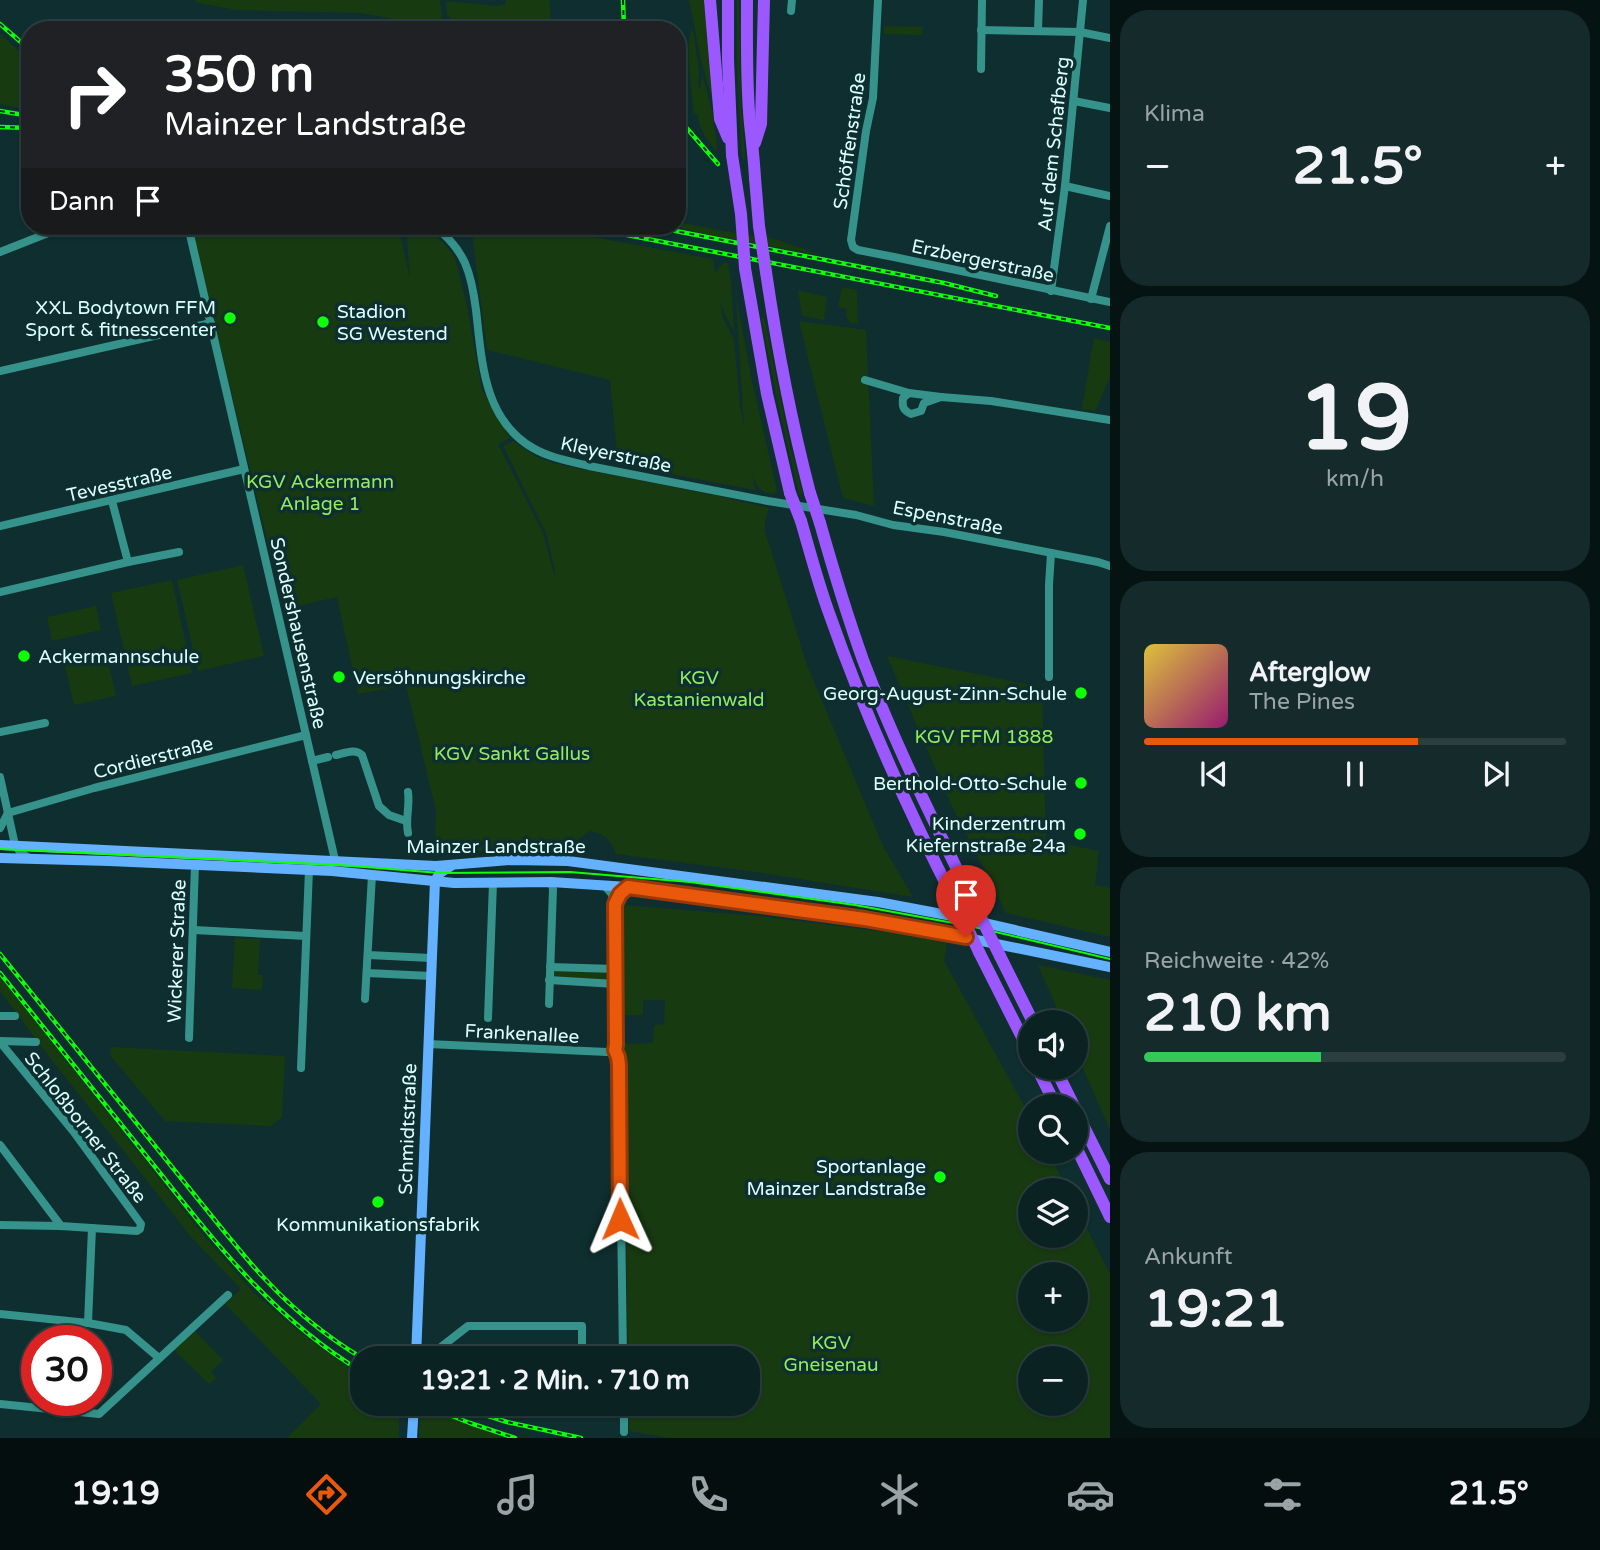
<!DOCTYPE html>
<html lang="de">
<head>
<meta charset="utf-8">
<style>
  :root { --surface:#0b2223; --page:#142a2b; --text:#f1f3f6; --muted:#9aa4a6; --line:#2b3f41; --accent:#ea580c }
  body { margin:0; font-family:"Varela Round",sans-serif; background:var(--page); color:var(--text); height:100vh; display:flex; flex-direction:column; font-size:26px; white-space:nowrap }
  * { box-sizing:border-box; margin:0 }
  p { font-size:23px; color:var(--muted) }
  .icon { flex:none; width:38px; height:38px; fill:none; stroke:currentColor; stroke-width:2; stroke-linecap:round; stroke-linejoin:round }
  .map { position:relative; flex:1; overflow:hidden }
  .panel { display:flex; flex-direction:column; gap:10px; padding:10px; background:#061313; width:490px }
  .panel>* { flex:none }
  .top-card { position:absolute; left:21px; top:21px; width:665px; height:214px; border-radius:28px; box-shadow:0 2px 5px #0004,0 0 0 2px var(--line); background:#202124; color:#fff; overflow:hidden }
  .tools { position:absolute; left:1018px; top:1010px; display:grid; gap:14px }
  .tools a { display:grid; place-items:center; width:70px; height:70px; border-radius:50%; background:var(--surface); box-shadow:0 2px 5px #0004,0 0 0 2px var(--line); font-size:35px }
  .speed { position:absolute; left:21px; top:1325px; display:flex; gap:14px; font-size:35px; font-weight:700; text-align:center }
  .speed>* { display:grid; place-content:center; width:91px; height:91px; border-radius:50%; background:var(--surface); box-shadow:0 2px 5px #0004,0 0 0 2px var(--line); line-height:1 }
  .speed .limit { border:10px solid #d22; background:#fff; color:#111 }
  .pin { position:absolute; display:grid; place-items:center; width:60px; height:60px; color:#fff; margin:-72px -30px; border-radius:50% 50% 50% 0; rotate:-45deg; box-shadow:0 0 7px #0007 }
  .pin .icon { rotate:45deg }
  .me { position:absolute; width:77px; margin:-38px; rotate:359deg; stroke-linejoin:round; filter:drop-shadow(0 0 5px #0008) }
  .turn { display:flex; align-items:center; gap:24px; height:147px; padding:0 28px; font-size:32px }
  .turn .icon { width:91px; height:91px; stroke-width:2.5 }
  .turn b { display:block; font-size:49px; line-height:60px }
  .then { display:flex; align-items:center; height:66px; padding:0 28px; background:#0003; gap:14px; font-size:26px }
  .big { font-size:52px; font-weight:800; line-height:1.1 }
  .panel .card { flex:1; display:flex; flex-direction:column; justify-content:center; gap:10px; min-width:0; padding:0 24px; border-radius:28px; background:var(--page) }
  .panel .dial { align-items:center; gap:0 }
  .dial b { font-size:91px; line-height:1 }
  .song { display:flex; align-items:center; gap:21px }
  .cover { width:84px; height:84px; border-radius:10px; background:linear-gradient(135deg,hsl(50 70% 55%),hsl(320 70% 35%)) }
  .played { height:7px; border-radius:4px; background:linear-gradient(90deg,var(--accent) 65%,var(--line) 65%) }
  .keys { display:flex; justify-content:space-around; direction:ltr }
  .heat { display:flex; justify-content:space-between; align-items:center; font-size:38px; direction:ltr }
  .charge { height:10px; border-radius:5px; background:linear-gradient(90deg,#34c759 42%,var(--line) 0) }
  .trip { position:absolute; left:350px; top:1346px; width:410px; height:70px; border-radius:28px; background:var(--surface); box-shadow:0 2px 5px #0004,0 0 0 2px var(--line); font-weight:800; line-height:70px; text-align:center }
  .menu { display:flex; height:112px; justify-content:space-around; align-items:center; background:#040e0e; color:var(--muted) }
  .menu .icon { width:49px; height:49px }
  .menu .selected { color:var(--accent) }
  .menu b { font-size:32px; color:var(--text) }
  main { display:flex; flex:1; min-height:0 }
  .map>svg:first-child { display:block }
  .green { fill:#183a11; fill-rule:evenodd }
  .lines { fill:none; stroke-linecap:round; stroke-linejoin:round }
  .minor { stroke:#35938b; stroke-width:8 }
  .major { stroke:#64b1ff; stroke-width:10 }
  .highway { stroke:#9b58ff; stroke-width:12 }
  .tram { stroke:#0fff09; stroke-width:2 }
  .rail-casing { stroke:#0fff09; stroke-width:4.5 }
  .rail { stroke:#0f2e2f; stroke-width:2; stroke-dasharray:5; stroke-linecap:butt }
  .highway-bridge { stroke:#9b58ff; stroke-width:12 }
  .route-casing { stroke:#983908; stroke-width:18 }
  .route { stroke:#ea580c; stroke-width:12 }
  .poi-dot { fill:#0fff09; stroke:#0f2e2f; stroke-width:2.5 }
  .labels { text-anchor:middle; stroke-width:7; stroke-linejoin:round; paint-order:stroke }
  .street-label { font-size:19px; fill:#dff; stroke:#0f2e2f }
  .poi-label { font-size:19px; fill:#dff; stroke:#0f2e2f; text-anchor:end }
  .park-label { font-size:19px; fill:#91ed5b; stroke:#0f2e2f }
</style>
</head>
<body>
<main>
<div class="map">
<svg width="1110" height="1438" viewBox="0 0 1110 1438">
  <rect width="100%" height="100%" fill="#0f2e2f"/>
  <g class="green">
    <path d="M194,0h246l3,28 -83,-15 -124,-3 -37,-7z"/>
    <path d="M506,0h43l3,30h-87l-15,-3 1,-8 -4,-5 -1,-13 51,5 9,-2z"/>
    <path d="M689,0h15l11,109 -14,-49z"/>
    <path d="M737,0h2l2,98 4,62 -3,-2 -5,-90z"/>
    <path d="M884,26l39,1 -1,8 -38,-1z"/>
    <path d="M691,31h2l6,39 -1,16 2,4 2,-15 10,35 5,36 -1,5c-8,-11 -18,-22 -18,-36l-4,-2c-2,-22 -9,-62 -3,-82z"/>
    <path d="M0,34l30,27v49l-30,-6z"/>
    <path d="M677,222l78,15 4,-3 60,20v1l-119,-22 -25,-7h2z"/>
    <path d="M191,226h207l12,52 -4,-52h17l13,9 18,20 12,46 16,89 28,48 -12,6 45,89 12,45v-7l-9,-38 -43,-87 10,-5 24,16 19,7 162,32 51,12 -4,13v10l42,134 76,181 30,51 -157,-25 -140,-18c-5,-14 -11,-20 -26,-23l-20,14 -21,-1 -2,8 -85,-1 1,-9 -28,-1 1,-30 -30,-126 -48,9 -21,-97 -53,12z"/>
    <path d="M471,226h62l180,33 2,14 9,-11 4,1 3,18 3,50 -8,-14 -6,-16 3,17 11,21 6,66 4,22 -9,-148 2,17 -1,1 17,89 24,105 -3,3c-24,-1 -21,-26 -25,-44l6,40 -137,-26 -8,-84 -123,-30z"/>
    <path d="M842,287l15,3 1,34 -8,-1 -4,-7 1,-7 -9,-2z"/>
    <path d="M798,290l29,7 -3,23 -22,-4z"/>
    <path d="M764,317l26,129 13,48h-4l-20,-86 -18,-90z"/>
    <path d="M799,321l67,9 8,176 -31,-8z"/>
    <path d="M1094,338l16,4v35l-15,34 -13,-2z"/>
    <path d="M243,565l21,91 -66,15 -21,-91z"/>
    <path d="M172,580l20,93 -60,13 -21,-93z"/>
    <path d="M96,606l5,24 -49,11 -5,-24z"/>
    <path d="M107,656l9,40 -42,9 -9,-39z"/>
    <path d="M887,656l155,31 4,153 53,11 -4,34 15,3v49l-104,-24 -58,-115z"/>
    <path d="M622,905l138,11 133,17 54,10 -3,18 87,157v34h17l20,38h-37v46h45v-29l34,67v164h-441l-40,-7v-27h118v-46h-119l-5,-314 30,-1 1,-18 10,-1 1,-24h-22v15h-20zM1031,1274h45v46h-45zM1031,1358h45v46h-45z"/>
    <path d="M235,938l25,1 -2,36h5l-1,15 -30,-2z"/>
    <path d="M1038,965l72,15v150l-34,-78v-30h-13z"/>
    <path d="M557,969l49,2 3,2v7l-55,-4v-5z"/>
    <path d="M0,977l205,260 49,56 44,38 45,33 19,11v29h37v34h-112l34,-34 -96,-100 16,-15 -49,-51 -148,-188 -44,-59z"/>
    <path d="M111,1047l174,9 -3,61 -11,9 -106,-5 -55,-66z"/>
    <path d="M194,1330l29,30 -12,12 5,6 -7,6 -35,-34z"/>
    <path d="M420,1406l84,32h-85z"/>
  </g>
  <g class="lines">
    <g class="minor">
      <path d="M878,0l-5,98 -7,33 -15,109 2,7 5,3 36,7 216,45"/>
      <path d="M791,11l1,-11"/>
      <path d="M981,30l99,2 30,6"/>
      <path d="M1038,30l1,-30"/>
      <path d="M981,69l1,-69"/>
      <path d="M1074,101l36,7"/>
      <path d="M1065,186l45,10"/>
      <path d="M188,226l147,634"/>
      <path d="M434,226c12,9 24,22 31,37 6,14 9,31 11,47 6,51 7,109 57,138 17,10 37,13 56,18l179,35 88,14 37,10 51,7 154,30 12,4"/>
      <path d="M0,252l66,-26"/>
      <path d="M1051,291l14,-105 18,-186"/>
      <path d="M1091,299l19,-73"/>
      <path d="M0,371l211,-48"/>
      <path d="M865,380l44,13"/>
      <path d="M909,393l32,4 -17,6 -3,8 -10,3c-8,-4 -9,-7 -8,-16z"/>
      <path d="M941,397l50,4 119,19"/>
      <path d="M112,501l16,61"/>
      <path d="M0,526l244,-57"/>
      <path d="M0,592l128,-30 51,-10"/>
      <path d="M1049,677v-92l2,-32"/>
      <path d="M0,732l45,-9"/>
      <path d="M336,755c9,-2 19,-7 26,0l17,51 10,9 17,6"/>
      <path d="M312,761l16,-4"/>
      <path d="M0,777l15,68 5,7 11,7"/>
      <path d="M408,792c2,16 -3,26 0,41"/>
      <path d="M8,813l86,-25 212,-53"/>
      <path d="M0,828l8,-15"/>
      <path d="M604,885l7,8 5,11v141l-1,5 4,12 4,296"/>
      <path d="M194,930l112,6"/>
      <path d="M368,955l63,3"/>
      <path d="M550,967l66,2"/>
      <path d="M367,973l64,3"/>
      <path d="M549,980l67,4"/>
      <path d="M365,999l7,-124"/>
      <path d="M549,1004l4,-115 -2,-7"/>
      <path d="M0,1016h15"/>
      <path d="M488,1018l5,-135"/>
      <path d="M189,1038l6,-173"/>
      <path d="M0,1041l36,1"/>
      <path d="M0,1042l73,89 68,93 -1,5 -3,2 -76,-5 -61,-1"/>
      <path d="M428,1044l179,8 8,-2"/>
      <path d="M301,1068l8,-198"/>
      <path d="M0,1145l61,81"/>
      <path d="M0,1314l88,9 38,7 33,28"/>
      <path d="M88,1323l4,-95"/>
      <path d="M427,1358l41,-32h114v29h41"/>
      <path d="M0,1404l99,10 129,-119"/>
      <path d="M624,1404v28"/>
    </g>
    <g class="major">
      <path d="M0,845l436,21 75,-6 57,1 310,41 85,16 147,34"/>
      <path d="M0,858l109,3 223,10 122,12 97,-1 77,5 275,38 207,42"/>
      <path d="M416,1358l19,-477 5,-8 11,-7"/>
      <path d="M412,1438l2,-34"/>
    </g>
    <g class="highway">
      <path d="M710,0l10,119 8,19"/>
      <path d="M728,0v59l4,96"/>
      <path d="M747,0c0,41 -1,83 3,124 2,18 4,36 5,54"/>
      <path d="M755,143l6,-19 3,-124"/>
      <path d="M745,268l22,126 23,99"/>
      <path d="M766,272c11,75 25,148 44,221"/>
      <path d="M801,521c9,31 17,62 28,92 35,100 78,195 126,289"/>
      <path d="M820,523c13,46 27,92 43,137 32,85 73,166 113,248"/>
      <path d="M979,952l52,103"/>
      <path d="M1000,956l33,66"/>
      <path d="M1037,1068l19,38"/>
      <path d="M1055,1068l19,38"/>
      <path d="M1076,1111l34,68"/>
      <path d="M1076,1147l34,70"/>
    </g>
    <path class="tram" d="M0,849l340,16 100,8 130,-1 120,10 165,23 115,21 140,33"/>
    <defs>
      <g id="rail">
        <path d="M623,0l1,30"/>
        <path d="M0,24l30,26"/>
        <path d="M0,111l30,5"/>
        <path d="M677,117l41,47"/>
        <path d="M0,127l30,1"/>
        <path d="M580,226l530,102"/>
        <path d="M650,226l294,57 52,13"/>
        <path d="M0,954l227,281c13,15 25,31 39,45 28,30 61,57 96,78"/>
        <path d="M0,973c45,57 91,113 136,170 70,87 129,170 226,229"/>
        <path d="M421,1404l49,19 45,15"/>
        <path d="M451,1404l56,18 74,16"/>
      </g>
    </defs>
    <use href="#rail" class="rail-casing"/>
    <use href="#rail" class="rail"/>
    <g class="highway-bridge">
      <path d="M732,155l9,59 4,54"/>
      <path d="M755,178l4,48 7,46"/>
      <path d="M790,493l11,28"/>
      <path d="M810,493l10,30"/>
      <path d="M955,902l24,50"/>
      <path d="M976,908l24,48"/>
    </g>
  </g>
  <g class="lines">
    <defs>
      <path id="route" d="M620,1219l-1,-154 -1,-8 -3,-7 1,-5 -1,-141 5,-10 8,-7 237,32 101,18"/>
    </defs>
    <use href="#route" class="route-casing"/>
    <use href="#route" class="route"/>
  </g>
  <g class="poi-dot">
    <circle cx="230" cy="318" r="7"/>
    <circle cx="323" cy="322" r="7"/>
    <circle cx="24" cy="656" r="7"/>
    <circle cx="339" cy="677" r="7"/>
    <circle cx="1081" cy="693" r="7"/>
    <circle cx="1081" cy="783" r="7"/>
    <circle cx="1080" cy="834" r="7"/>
    <circle cx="940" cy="1177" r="7"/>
    <circle cx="378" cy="1202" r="7"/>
  </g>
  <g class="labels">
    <g class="street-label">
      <text transform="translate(849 141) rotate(-82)" y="7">Schöffenstraße</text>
      <text transform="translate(1053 144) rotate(-84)" y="7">Auf dem Schafberg</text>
      <text transform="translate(983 260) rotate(12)" y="7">Erzbergerstraße</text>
      <text transform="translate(616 454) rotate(12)" y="7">Kleyerstraße</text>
      <text transform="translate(119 483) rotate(-13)" y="7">Tevesstraße</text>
      <text transform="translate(948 517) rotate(11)" y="7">Espenstraße</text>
      <text transform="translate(299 633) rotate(77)" y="7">Sondershausenstraße</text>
      <text transform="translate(153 757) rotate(-14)" y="7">Cordierstraße</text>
      <text x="496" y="853">Mainzer Landstraße</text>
      <text transform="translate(176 951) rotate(-88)" y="7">Wickerer Straße</text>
      <text transform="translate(522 1033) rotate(3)" y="7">Frankenallee</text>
      <text transform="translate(86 1127) rotate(52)" y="7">Schloßborner Straße</text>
      <text transform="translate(407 1129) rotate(-88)" y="7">Schmidtstraße</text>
    </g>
    <g class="poi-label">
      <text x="216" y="314">XXL Bodytown FFM<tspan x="216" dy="22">Sport &amp; fitnesscenter</tspan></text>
      <text x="337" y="318" text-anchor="start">Stadion<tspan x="337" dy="22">SG Westend</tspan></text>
      <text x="38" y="663" text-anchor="start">Ackermannschule</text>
      <text x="353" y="684" text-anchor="start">Versöhnungskirche</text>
      <text x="1067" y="700">Georg-August-Zinn-Schule</text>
      <text x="1067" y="790">Berthold-Otto-Schule</text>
      <text x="1066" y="830">Kinderzentrum<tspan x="1066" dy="22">Kiefernstraße 24a</tspan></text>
      <text x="926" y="1173">Sportanlage<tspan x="926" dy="22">Mainzer Landstraße</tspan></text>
      <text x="378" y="1231" text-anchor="middle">Kommunikationsfabrik</text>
    </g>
    <g class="park-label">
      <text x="320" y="488">KGV Ackermann<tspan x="320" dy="22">Anlage 1</tspan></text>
      <text x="699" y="684">KGV<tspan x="699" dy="22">Kastanienwald</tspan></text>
      <text x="984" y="743">KGV FFM 1888</text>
      <text x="512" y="760">KGV Sankt Gallus</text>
      <text x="831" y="1349">KGV<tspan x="831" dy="22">Gneisenau</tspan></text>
    </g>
  </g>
</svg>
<div class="tools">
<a><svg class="icon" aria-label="sound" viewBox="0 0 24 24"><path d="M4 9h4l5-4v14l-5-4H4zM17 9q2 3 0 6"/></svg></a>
<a><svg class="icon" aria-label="search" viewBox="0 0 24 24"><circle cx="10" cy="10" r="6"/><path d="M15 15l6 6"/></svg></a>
<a><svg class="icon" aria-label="layers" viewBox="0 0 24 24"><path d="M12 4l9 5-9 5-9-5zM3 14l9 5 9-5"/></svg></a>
<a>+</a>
<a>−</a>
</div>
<div class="speed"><div class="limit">30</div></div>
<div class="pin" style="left:966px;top:937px;background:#d93025"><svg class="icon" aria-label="arrive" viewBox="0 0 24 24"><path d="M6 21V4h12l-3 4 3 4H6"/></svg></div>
<svg class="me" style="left:620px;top:1219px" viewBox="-20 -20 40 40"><path d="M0-17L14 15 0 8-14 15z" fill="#ea580c" stroke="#fff" stroke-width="4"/></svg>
<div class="trip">19:21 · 2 Min. · 710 m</div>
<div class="top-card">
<div class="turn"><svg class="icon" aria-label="right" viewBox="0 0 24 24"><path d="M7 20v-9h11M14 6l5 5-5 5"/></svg><div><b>350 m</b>Mainzer Landstraße</div></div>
<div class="then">Dann<svg class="icon" aria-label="arrive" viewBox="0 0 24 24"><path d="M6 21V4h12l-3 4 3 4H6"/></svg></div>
</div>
</div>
<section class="panel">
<div class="card"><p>Klima</p>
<div class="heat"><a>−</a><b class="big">21.5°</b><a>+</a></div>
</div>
<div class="card dial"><b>19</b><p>km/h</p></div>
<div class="card">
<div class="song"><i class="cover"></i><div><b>Afterglow</b><p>The Pines</p></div></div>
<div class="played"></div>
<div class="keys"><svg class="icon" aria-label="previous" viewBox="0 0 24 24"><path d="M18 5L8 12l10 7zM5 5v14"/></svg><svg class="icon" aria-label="pause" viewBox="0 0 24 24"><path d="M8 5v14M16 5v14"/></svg><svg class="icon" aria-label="next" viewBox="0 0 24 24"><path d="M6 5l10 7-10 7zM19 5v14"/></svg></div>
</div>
<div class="card"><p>Reichweite · 42%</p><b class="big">210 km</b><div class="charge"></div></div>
<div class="card"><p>Ankunft</p><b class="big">19:21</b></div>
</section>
</main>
<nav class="menu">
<b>19:19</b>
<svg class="icon selected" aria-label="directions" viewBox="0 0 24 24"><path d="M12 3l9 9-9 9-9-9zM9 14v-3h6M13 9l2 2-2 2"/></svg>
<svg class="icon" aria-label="music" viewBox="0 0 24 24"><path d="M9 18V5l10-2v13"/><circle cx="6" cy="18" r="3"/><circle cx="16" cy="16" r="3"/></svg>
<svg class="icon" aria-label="phone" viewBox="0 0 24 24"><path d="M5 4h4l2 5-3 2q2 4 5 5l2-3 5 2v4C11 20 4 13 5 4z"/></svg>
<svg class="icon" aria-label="climate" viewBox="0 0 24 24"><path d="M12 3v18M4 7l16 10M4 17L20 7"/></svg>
<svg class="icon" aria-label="car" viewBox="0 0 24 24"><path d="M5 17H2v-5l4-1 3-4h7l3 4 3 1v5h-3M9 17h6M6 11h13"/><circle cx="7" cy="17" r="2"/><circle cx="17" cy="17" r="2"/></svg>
<svg class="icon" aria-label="filters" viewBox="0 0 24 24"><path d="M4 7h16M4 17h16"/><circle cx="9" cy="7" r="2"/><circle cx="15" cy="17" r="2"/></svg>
<b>21.5°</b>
</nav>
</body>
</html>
